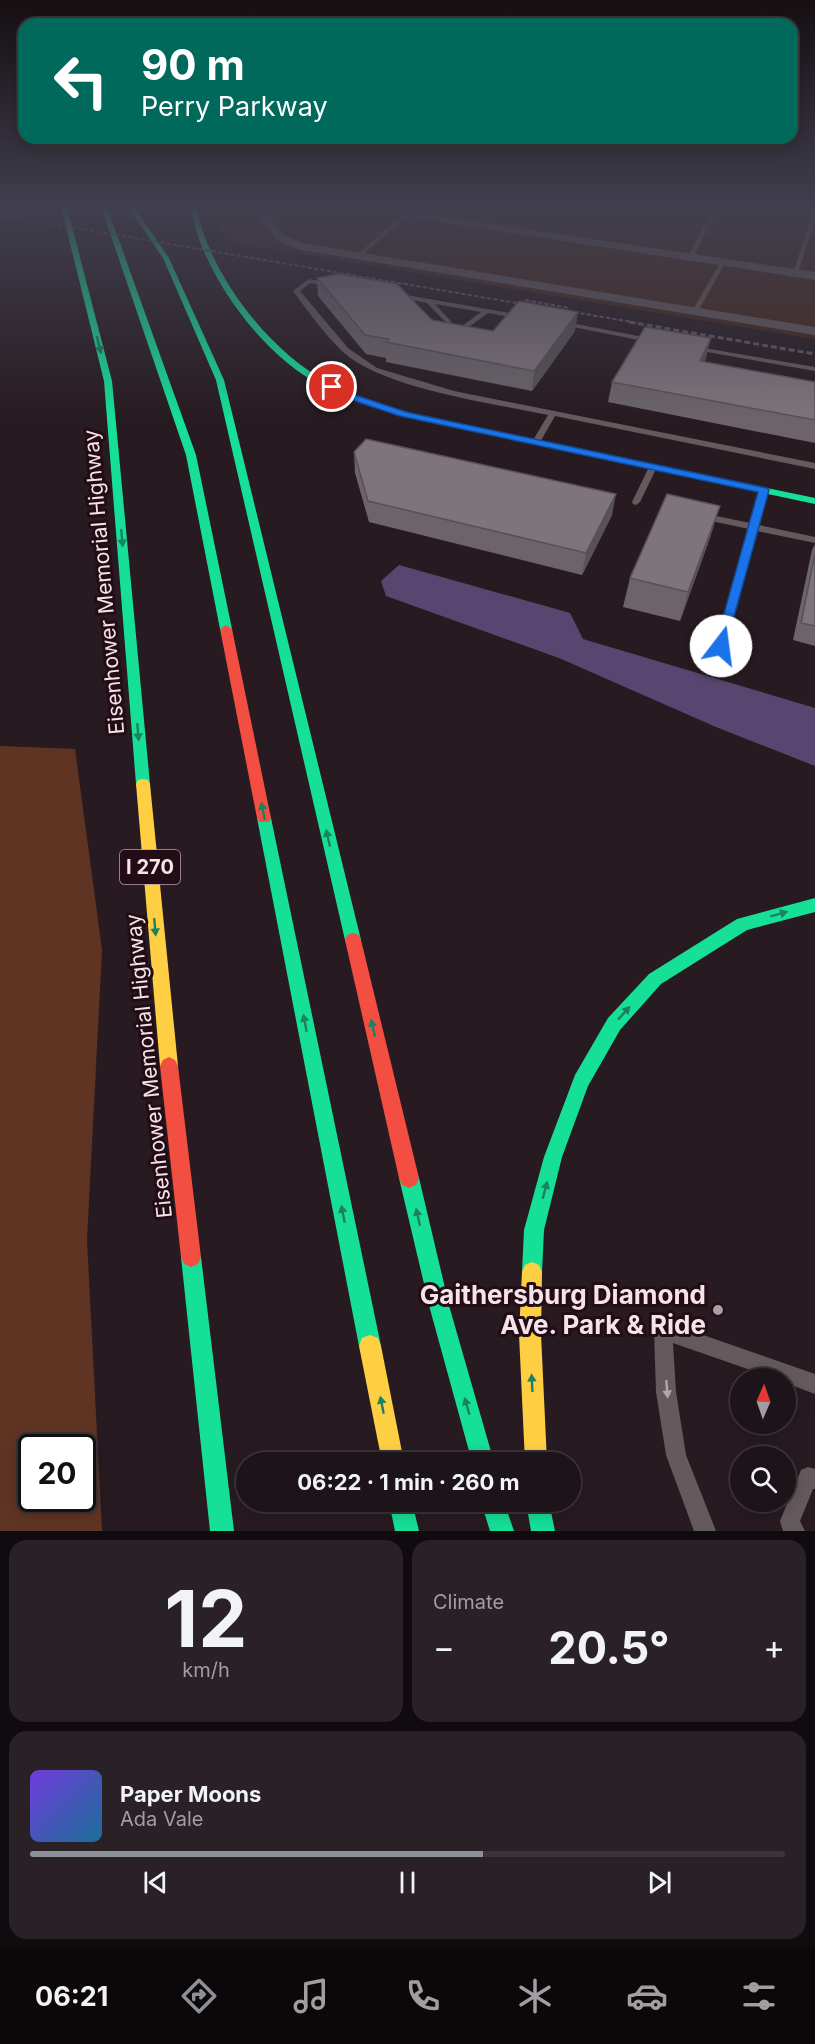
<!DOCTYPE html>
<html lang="en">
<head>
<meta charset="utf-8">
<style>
  :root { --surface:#1d1419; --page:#2a2126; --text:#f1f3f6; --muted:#a09ea2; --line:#3b3338; --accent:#8c9099 }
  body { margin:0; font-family:Inter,sans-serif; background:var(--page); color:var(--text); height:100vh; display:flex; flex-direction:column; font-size:22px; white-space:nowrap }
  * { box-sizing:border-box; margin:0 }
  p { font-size:20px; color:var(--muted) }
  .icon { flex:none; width:33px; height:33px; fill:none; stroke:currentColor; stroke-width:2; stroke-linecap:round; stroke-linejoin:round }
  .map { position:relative; height:1531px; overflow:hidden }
  .side { display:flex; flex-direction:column; gap:9px; padding:9px; background:#100b0e; flex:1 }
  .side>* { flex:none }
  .banner { position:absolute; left:18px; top:18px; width:780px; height:126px; border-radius:18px; box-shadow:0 3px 15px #0003,0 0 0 2px var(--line); background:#00695c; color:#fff; overflow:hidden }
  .needle { width:39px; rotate:2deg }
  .buttons { position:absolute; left:730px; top:1368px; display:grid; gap:12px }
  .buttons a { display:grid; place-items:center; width:66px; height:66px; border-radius:50%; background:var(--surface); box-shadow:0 3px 15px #0003,0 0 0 2px var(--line); font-size:30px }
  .speed { position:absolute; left:18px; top:1434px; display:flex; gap:12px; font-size:30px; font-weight:700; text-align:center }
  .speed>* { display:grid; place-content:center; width:78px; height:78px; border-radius:50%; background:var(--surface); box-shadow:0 3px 15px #0003,0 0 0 2px var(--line); line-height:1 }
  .speed .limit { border:3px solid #111; border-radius:9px; background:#fff; color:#111 }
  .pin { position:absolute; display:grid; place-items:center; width:51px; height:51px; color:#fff; margin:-26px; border:3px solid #fff; border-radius:50%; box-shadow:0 2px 6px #0007 }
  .me { position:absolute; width:66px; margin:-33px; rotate:15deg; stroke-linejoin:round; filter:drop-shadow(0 0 4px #0008) }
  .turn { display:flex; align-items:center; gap:21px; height:126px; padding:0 24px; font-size:27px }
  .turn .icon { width:78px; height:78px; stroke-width:2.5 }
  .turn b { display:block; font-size:42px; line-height:51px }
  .big { font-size:45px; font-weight:700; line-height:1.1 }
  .side .card { flex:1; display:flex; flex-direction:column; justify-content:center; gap:9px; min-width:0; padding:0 21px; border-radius:18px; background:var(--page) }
  .side .dial { align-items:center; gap:0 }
  .dial b { font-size:78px; line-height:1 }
  .song { display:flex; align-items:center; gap:18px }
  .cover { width:72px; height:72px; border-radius:9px; background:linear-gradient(135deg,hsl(260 70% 55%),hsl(200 70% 35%)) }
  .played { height:6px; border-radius:3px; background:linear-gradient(90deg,var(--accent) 60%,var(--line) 60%) }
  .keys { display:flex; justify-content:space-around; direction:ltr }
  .heat { display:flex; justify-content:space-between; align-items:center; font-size:33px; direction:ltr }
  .side .tiles { flex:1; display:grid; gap:9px; grid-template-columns:1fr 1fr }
  .card:last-child { grid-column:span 2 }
  .trip { position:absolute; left:236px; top:1452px; width:345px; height:60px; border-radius:30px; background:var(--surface); box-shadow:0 3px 15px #0003,0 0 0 2px var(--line); font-weight:700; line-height:60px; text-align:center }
  .tab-bar { display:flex; height:96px; justify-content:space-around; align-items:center; background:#0c080a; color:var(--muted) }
  .tab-bar .icon { width:42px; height:42px }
  .tab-bar .current { color:var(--accent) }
  .tab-bar b { font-size:27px; color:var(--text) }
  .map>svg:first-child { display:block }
  .green { fill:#44271c }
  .forest { fill:#603423; fill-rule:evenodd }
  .water { fill:#594670 }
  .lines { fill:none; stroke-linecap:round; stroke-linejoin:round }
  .lane { fill:#645a5e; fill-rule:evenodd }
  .street { fill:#645a5e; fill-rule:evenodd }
  .fast { fill:#16e098; fill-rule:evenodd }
  .slow { fill:#ffcf43; fill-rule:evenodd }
  .jam { fill:#f24e42; fill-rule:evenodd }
  .rail-far1 { stroke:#62575c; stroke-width:2; stroke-dasharray:4.5 2; stroke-linecap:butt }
  .rail { stroke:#62575c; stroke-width:3; stroke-dasharray:6 3; stroke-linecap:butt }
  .wall { fill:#6c646a }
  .shaded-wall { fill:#585156 }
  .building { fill:#7e747b; stroke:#585156; stroke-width:1.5 }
  .oneway { fill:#1c815e }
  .oneway2 { fill:#b3a5aa }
  .route { fill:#1a73e8; stroke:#114b97; stroke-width:1.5 }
  .poi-dot { fill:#ac9da3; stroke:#230c16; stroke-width:2 }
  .labels { text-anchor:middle; stroke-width:6; stroke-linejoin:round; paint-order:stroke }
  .shield { fill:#230c16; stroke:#b5a2aa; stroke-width:1.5 }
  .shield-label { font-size:20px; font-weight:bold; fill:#f4e3e9 }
  .street-label { font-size:21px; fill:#f4e3e9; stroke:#230c16 }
  .near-poi-label { font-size:26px; font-weight:bold; fill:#f4e3e9; stroke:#230c16; text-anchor:end }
</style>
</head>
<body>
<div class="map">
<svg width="815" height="1531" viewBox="0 0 815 1531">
  <rect width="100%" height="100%" fill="#271b21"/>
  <path class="green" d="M213,207h602v132l-586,-97c-8,-10 -19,-22 -16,-35z"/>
  <path class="forest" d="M0,746l75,3 27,201 -15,290 15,291h-102zM32,1448h50v50h-50z"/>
  <path class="water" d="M399,565l171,48 13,26 232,69v58l-99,-39 -157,-69 -173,-62 -5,-15z"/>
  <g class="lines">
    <g class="lane">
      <path d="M362,207l43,5 6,-5h6l-57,50 -2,-3 44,-39z"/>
      <path d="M659,207l52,4 3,-4h5l-26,51 -5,-1 22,-43z"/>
      <path d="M815,211v10l-17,52 -5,1 19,-61z"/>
      <path d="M721,261l5,1 -28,49 -5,1 -1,-1z"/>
      <path d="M309,279l25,5 1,1 -3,2 -22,-4 -10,8 48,57 29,20 77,23 361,72v6l-260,-53 -16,28h-6l-1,-2 16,-27c-56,-12 -164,-26 -205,-63 -16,-15 -37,-43 -50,-61z"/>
      <path d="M394,293l128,22 3,2 -3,2 -34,-6 -30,22 -31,-32 -35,-7 -1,-1zM435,304l46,8 -23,17z"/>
      <path d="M560,321l94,18 3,2 -3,2 -96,-19v-2z"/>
      <path d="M692,346l123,21v4l-125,-22 -2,-1z"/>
      <path d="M653,464l4,3 -17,35 -4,3 -3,-1 -1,-2 17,-35z"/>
      <path d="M764,487l4,3 -9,35 56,12v6l-58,-12 -31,115 -5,4 -4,-2 -1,-2 33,-117 -47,-10 -5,-3 5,-3 48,10 10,-33z"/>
      <path d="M663,1321l152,53v20l-29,-11v-5h-13l-100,-35 3,49 10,63 30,76h-22l-28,-76 -10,-63 -2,-62 2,-7z"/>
      <path d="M808,1467l7,2v20h-2l-13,32 5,10h-22l-3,-10 21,-51z"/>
    </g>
    <g class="street">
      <path d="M253,207h10l21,29 19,7 512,84v8l-514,-85 -25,-10z"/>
      <path d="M406,211l409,61v8l-413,-64v-4z"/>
    </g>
    <g class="fast">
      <path d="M61,207h6l45,174 38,403 -2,4h-10l-2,-4 -32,-403z"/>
      <path d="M101,207h6l89,248 36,174 -2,3h-8l-2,-3 -34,-174z"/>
      <path d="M128,207h6l35,51 55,122 137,560 -2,5 -6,2 -6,-2 -2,-5 -129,-560 -53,-122z"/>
      <path d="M190,207h6c14,67 71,143 133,176 30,15 63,25 95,33l391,82v6l-392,-83c-34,-8 -68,-18 -99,-34 -63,-32 -121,-112 -134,-180z"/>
      <path d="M264,812l5,2 2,4 110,528 -3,8 -8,3 -8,-3 -3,-8 -102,-528 2,-4z"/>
      <path d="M815,898v14l-68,18 -86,54 -41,46 -32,56 -26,71 -18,73 -2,42 -3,7 -7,3 -7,-3 -3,-7 2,-42 20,-73 31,-82 33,-57 41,-44 88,-55z"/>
      <path d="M409,1168l7,3 3,7 31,131 44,153h-22l-42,-153 -31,-131 3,-7z"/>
      <path d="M191,1247l7,3 3,7 33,274h-24l-29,-274 3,-7z"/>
      <path d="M389,1502h23l7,29h-24z"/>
      <path d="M481,1502h23l10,29h-24z"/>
      <path d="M526,1502h23l6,29h-24z"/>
    </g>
    <g class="slow">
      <path d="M143,779l5,1 2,4 28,282 -3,6 -6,3 -6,-3 -3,-6 -24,-282 2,-4z"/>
      <path d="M532,1262l7,3 3,7 -1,62 6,128h-22l-6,-128 3,-62 3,-7z"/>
      <path d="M370,1335l8,3 3,8 23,116h-22l-23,-116 3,-8z"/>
    </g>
    <g class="jam">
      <path d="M226,625l6,4 39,189 -2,4h-10l-2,-4 -37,-189z"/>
      <path d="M353,933l6,2 2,5 58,238 -3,7 -7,3 -7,-3 -3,-7 -54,-238 2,-5z"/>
      <path d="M169,1057l6,3 3,6 23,191 -3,7 -7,3 -7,-3 -3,-7 -21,-191 3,-6z"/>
    </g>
    <g class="rail-far1">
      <path d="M0,215l534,91"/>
      <path d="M525,300l45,8"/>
      <path d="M561,310l77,13"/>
    </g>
    <path class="rail" d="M629,322l186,32"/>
  </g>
  <g class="wall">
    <path d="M317,278l115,42 61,11h82l-43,60 -146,-29v-4l-20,-4 -48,-58z"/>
    <path d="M706,358l-2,4 111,20v61l-207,-41 4,-20z"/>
    <path d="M354,452l258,63 -30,60 -213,-53 -14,-49z"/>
    <path d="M711,535l-31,86 -57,-14 7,-29z"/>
    <path d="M815,544v102l-22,-6 19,-90z"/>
  </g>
  <g class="shaded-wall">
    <path d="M578,312l-3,19 -43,60 2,-20z"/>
    <path d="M711,338l-5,20 -11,23 5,-20z"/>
    <path d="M616,494l-4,21 -30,60 4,-22z"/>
    <path d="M720,506l-9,29 -31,86 8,-29z"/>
  </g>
  <g class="building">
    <path d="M339,274l58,10 35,36 61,11 26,-30 59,11 -44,59 -148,-29 3,-3 -24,-4 -48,-57z"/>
    <path d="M645,327l66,11 -11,23 115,21v38l-203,-38z"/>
    <path d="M366,439l250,55 -30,59 -218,-52 -14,-49z"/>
    <path d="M667,494l53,12 -32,86 -58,-14z"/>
    <path d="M815,554v72l-14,-3z"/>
  </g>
  <defs><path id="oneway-solid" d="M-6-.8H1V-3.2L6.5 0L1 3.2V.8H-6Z" transform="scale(1.5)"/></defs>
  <g class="oneway">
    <use href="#oneway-solid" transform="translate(99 345) rotate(76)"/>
    <use href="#oneway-solid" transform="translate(122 538) rotate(85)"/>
    <use href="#oneway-solid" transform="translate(138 732) rotate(85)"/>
    <use href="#oneway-solid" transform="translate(263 811) rotate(-101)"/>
    <use href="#oneway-solid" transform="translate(328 838) rotate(-103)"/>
    <use href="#oneway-solid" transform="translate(779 914) rotate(-15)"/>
    <use href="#oneway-solid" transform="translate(155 927) rotate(85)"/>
    <use href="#oneway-solid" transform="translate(624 1013) rotate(-48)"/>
    <use href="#oneway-solid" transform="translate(305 1023) rotate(-101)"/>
    <use href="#oneway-solid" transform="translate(373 1028) rotate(-103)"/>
    <use href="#oneway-solid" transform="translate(545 1190) rotate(-75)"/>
    <use href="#oneway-solid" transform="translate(343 1214) rotate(-101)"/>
    <use href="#oneway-solid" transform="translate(418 1217) rotate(-103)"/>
    <use href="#oneway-solid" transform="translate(532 1383) rotate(-93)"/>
    <use href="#oneway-solid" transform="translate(382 1405) rotate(-101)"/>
    <use href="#oneway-solid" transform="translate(467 1406) rotate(-106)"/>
  </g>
  <use class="oneway2" href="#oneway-solid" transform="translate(667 1389) rotate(85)"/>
  <linearGradient id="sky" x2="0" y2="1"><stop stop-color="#150f12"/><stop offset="0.49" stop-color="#413f4e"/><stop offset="1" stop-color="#413f4e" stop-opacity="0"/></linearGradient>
  <rect width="815" height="421" fill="url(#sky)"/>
  <path class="route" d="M329,385h6l14,8 57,19 361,76 2,2 -44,159h-8l-2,-3 43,-154 -358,-76 -57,-19 -14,-8z"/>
  <circle class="poi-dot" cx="718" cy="1310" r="6"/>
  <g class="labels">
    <rect class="shield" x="120" y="850" width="60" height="34" rx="4.5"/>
    <g class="shield-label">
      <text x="150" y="874">I 270</text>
    </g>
    <g class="street-label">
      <text transform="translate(104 582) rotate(-95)" y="7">Eisenhower Memorial Highway</text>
      <text transform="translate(149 1066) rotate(-96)" y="7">Eisenhower Memorial Highway</text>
    </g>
    <g class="near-poi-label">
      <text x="706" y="1304">Gaithersburg Diamond<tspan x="706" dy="30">Ave. Park &amp; Ride</tspan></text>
    </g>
  </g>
</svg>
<div class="buttons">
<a><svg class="needle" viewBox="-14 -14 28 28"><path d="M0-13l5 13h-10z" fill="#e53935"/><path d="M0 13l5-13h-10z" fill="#a09ea2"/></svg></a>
<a><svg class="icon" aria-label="search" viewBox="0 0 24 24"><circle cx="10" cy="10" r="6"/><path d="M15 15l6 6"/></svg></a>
</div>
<div class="speed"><div class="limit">20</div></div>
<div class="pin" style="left:332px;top:387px;background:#d93025"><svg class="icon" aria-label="arrive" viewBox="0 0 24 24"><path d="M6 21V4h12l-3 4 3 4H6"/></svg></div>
<svg class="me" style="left:721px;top:646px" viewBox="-20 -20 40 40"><circle r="19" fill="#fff"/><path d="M0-13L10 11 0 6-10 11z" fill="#1a73e8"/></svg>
<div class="trip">06:22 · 1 min · 260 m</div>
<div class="banner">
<div class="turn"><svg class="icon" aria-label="left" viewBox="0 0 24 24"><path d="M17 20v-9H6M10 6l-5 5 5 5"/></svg><div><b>90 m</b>Perry Parkway</div></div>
</div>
</div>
<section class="side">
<div class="tiles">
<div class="card dial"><b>12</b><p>km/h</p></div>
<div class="card"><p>Climate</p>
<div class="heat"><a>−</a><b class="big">20.5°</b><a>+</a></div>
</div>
<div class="card">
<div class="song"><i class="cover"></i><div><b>Paper Moons</b><p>Ada Vale</p></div></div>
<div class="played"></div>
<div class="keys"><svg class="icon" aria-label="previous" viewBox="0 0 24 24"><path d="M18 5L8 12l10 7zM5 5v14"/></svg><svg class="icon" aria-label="pause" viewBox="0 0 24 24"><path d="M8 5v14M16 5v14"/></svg><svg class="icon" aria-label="next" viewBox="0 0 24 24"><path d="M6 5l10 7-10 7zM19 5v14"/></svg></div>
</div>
</div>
</section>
<nav class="tab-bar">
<b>06:21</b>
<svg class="icon current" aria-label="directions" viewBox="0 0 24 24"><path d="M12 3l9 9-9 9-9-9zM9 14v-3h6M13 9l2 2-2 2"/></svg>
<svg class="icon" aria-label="music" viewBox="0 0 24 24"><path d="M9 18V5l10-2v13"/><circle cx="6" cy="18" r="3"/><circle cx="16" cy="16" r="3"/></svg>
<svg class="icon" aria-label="phone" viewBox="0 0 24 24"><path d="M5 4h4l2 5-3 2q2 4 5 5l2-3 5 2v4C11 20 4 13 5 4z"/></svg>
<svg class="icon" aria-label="climate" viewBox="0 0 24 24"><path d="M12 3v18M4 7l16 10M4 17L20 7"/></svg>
<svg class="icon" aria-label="car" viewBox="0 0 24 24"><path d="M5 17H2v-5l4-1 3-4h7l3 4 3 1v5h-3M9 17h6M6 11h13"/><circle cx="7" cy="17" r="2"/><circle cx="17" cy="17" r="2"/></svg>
<svg class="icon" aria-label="filters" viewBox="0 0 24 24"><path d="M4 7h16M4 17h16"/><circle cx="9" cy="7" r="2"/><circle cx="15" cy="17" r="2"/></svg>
</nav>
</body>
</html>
